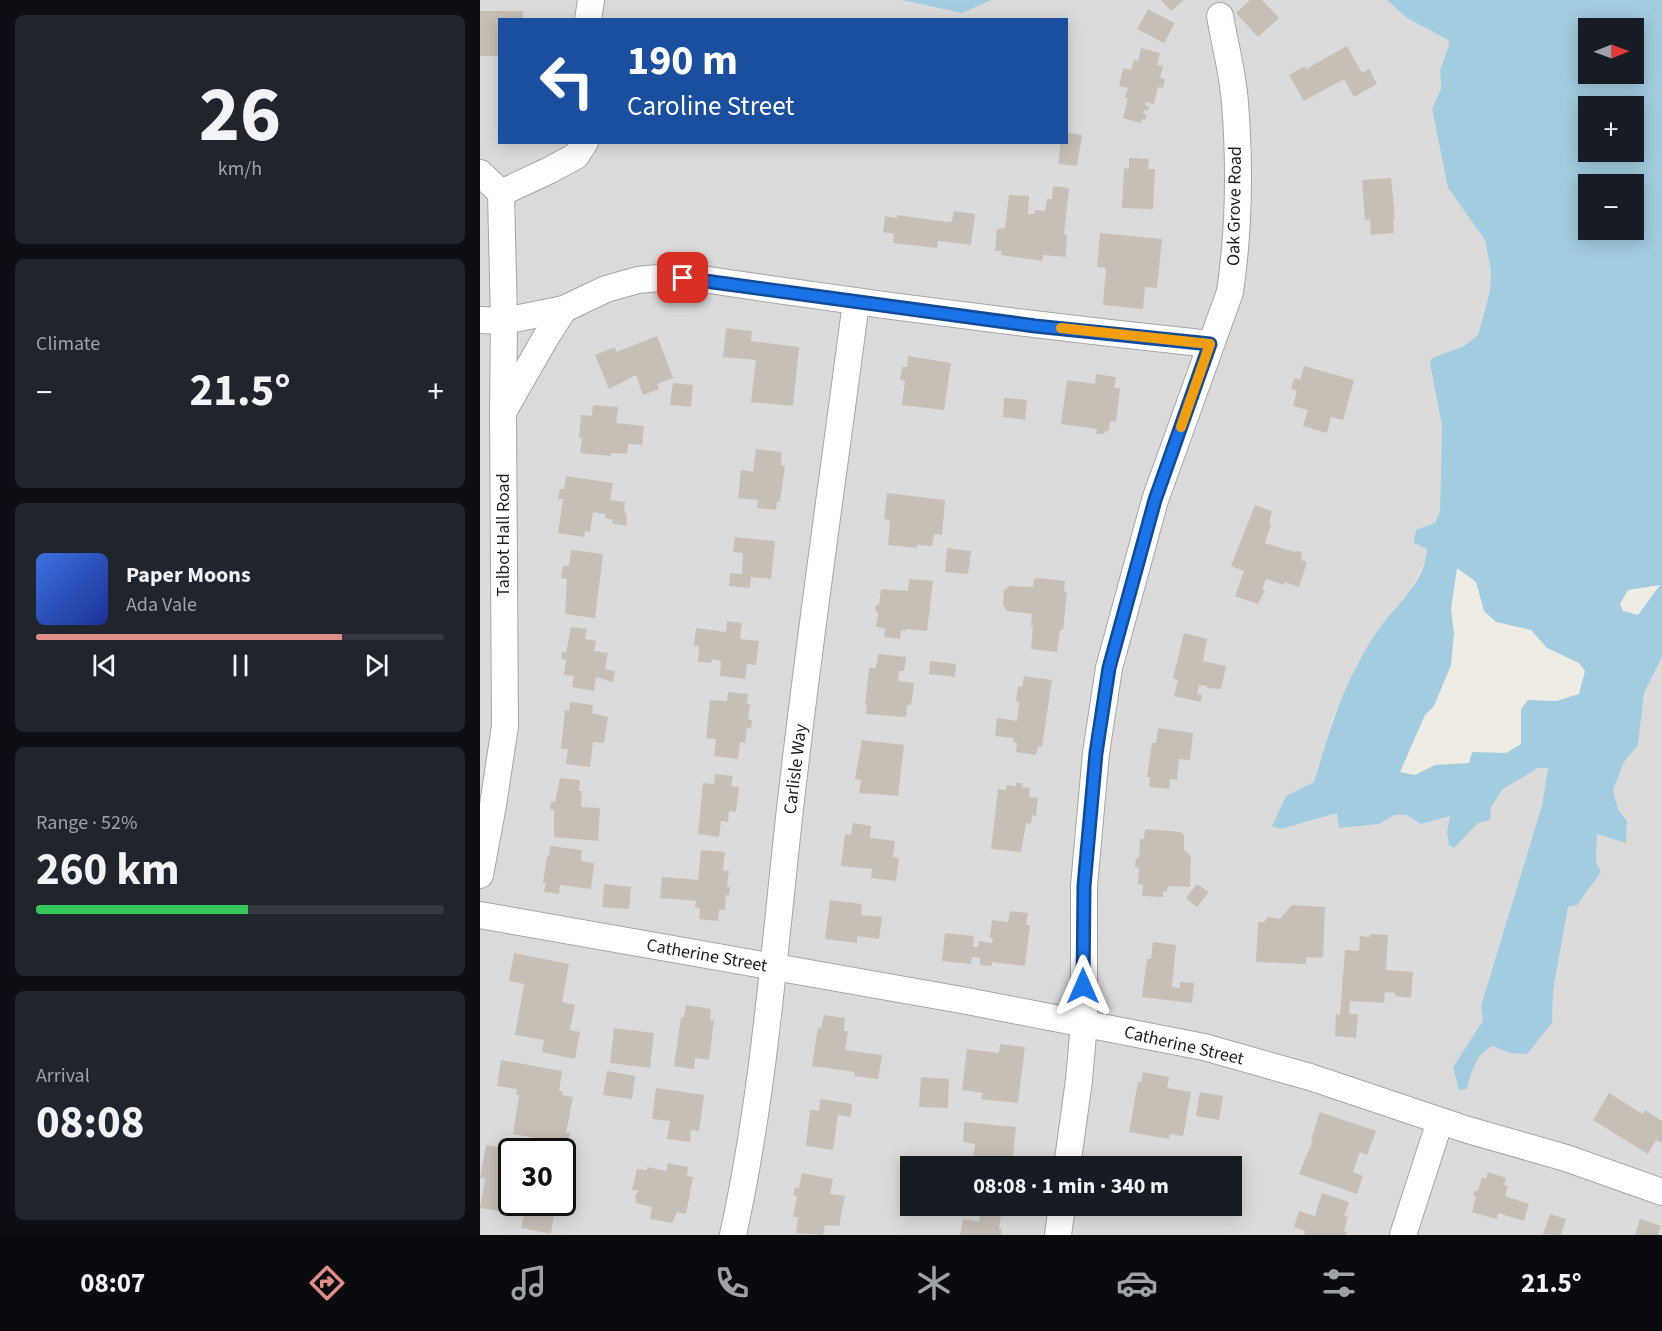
<!DOCTYPE html>
<html lang="en">
<head>
<meta charset="utf-8">
<style>
  :root { --surface:#171b24; --page:#20242c; --text:#f1f3f6; --muted:#9ea1a6; --line:#363941; --accent:#e08d87 }
  body { margin:0; font-family:"Source Sans 3",sans-serif; background:var(--page); color:var(--text); height:100vh; display:flex; flex-direction:column; font-size:22px; white-space:nowrap }
  * { box-sizing:border-box; margin:0 }
  p { font-size:20px; color:var(--muted) }
  .icon { flex:none; width:33px; height:33px; fill:none; stroke:currentColor; stroke-width:2; stroke-linecap:round; stroke-linejoin:round }
  .map { position:relative; flex:1; overflow:hidden }
  .details { display:flex; flex-direction:column; gap:15px; padding:15px; background:#0d0f14; width:480px }
  .details>* { flex:none }
  .top-card { position:absolute; left:18px; top:18px; width:570px; height:126px; border-radius:0px; box-shadow:0 3px 15px #0003; background:#1a4fa0; color:#fff; overflow:hidden }
  .needle { width:39px; rotate:89deg }
  .tools { position:absolute; left:1098px; top:18px; display:grid; gap:12px }
  .tools a { display:grid; place-items:center; width:66px; height:66px; border-radius:0px; background:var(--surface); box-shadow:0 3px 15px #0003; font-size:30px }
  .speed { position:absolute; left:18px; top:1138px; display:flex; gap:12px; font-size:30px; font-weight:700; text-align:center }
  .speed>* { display:grid; place-content:center; width:78px; height:78px; border-radius:50%; background:var(--surface); box-shadow:0 3px 15px #0003; line-height:1 }
  .speed .limit { border:3px solid #111; border-radius:9px; background:#fff; color:#111 }
  .pin { position:absolute; display:grid; place-items:center; width:51px; height:51px; color:#fff; margin:-26px; border-radius:12px; box-shadow:0 3px 9px #0006 }
  .me { position:absolute; width:66px; margin:-33px; rotate:0deg; stroke-linejoin:round; filter:drop-shadow(0 0 4px #0008) }
  .turn { display:flex; align-items:center; gap:21px; height:126px; padding:0 30px; font-size:27px }
  .turn .icon { width:78px; height:78px; stroke-width:2.5 }
  .turn b { display:block; font-size:42px; line-height:51px }
  .big { font-size:45px; font-weight:700; line-height:1.1 }
  .details .card { flex:1; display:flex; flex-direction:column; justify-content:center; gap:9px; min-width:0; padding:0 21px; border-radius:9px; background:var(--page) }
  .details .dial { align-items:center; gap:0 }
  .dial b { font-size:78px; line-height:1 }
  .song { display:flex; align-items:center; gap:18px }
  .cover { width:72px; height:72px; border-radius:9px; background:linear-gradient(135deg,hsl(220 70% 55%),hsl(230 70% 35%)) }
  .played { height:6px; border-radius:3px; background:linear-gradient(90deg,var(--accent) 75%,var(--line) 75%) }
  .keys { display:flex; justify-content:space-around; direction:ltr }
  .heat { display:flex; justify-content:space-between; align-items:center; font-size:33px; direction:ltr }
  .charge { height:9px; border-radius:4px; background:linear-gradient(90deg,#34c759 52%,var(--line) 0) }
  .trip { position:absolute; left:420px; top:1156px; width:342px; height:60px; border-radius:0px; background:var(--surface); box-shadow:0 3px 15px #0003; font-weight:700; line-height:60px; text-align:center }
  .dock { display:flex; height:96px; justify-content:space-around; align-items:center; background:#090b0e; color:var(--muted) }
  .dock .icon { width:42px; height:42px }
  .dock .active { color:var(--accent) }
  .dock b { font-size:27px; color:var(--text) }
  main { display:flex; flex:1; min-height:0 }
  .map>svg:first-child { display:block }
  .residential { fill:#dcdbdb; fill-rule:evenodd }
  .water { fill:#a2ccdf; fill-rule:evenodd }
  .building { fill:#c7bfb6 }
  .lines { fill:none; stroke-linecap:round; stroke-linejoin:round }
  .minor-casing { stroke:#a5a5a5; stroke-width:28 }
  .minor { stroke:#fff; stroke-width:26 }
  .route-casing { stroke:#114b97; stroke-width:15 }
  .route { stroke:#1a73e8; stroke-width:10 }
  .slow { stroke:#f59e0b; stroke-width:10 }
  .labels { text-anchor:middle; stroke-width:4.5; stroke-linejoin:round; paint-order:stroke }
  .street-label { font-size:18px; fill:#1e1e1e; stroke:#fff }
</style>
</head>
<body>
<main>
<section class="details">
<div class="card dial"><b>26</b><p>km/h</p></div>
<div class="card"><p>Climate</p>
<div class="heat"><a>−</a><b class="big">21.5°</b><a>+</a></div>
</div>
<div class="card">
<div class="song"><i class="cover"></i><div><b>Paper Moons</b><p>Ada Vale</p></div></div>
<div class="played"></div>
<div class="keys"><svg class="icon" aria-label="previous" viewBox="0 0 24 24"><path d="M18 5L8 12l10 7zM5 5v14"/></svg><svg class="icon" aria-label="pause" viewBox="0 0 24 24"><path d="M8 5v14M16 5v14"/></svg><svg class="icon" aria-label="next" viewBox="0 0 24 24"><path d="M6 5l10 7-10 7zM19 5v14"/></svg></div>
</div>
<div class="card"><p>Range · 52%</p><b class="big">260 km</b><div class="charge"></div></div>
<div class="card"><p>Arrival</p><b class="big">08:08</b></div>
</section>
<div class="map">
<svg width="1182" height="1235" viewBox="0 0 1182 1235">
  <rect width="100%" height="100%" fill="#efece3"/>
  <path class="residential" d="M0,0h421l61,13 30,-13h395l20,18 41,22 1,5 -9,25 1,19 -9,20 16,79 37,52 6,31 -1,20 -12,44 -14,11 -32,12 -2,6 12,62 -2,86 -5,11 -9,36 -18,37 -30,34 -22,38 -23,50 -19,64 -28,14 -5,33 57,-16 2,15 39,-4 16,-9h11l15,9 30,-8 3,32 24,-25 25,-34 35,-21h10l-6,37 -61,201 3,15 -31,46 14,22 8,-27 11,-13 7,-3 17,7 42,-30 1,-32 15,-84 28,-45 1,-29 29,10 1,-22 -9,-12 -5,-19 11,-28 14,-17 6,-52 18,-36v578h-1182zM20,20h566v122h-566zM32,1152h50v51h-50zM430,1167h322v39h-322z"/>
  <g class="water">
    <path d="M421,0h91l-30,13z"/>
    <path d="M907,0h275v657l-18,36 -6,52 -14,17 -11,28 5,19 9,12 -1,22 -29,-9 -1,28 5,10 -24,33 -9,2 -15,84 -1,32 -25,31 -17,-1 -17,-7c-18,8 -21,26 -26,43l-8,1 -6,-23 30,-46 -2,-15 61,-201 6,-37h-10l-35,21 -12,18 -1,13 -12,3 -24,25 -5,-3 -2,-13 3,-16 -29,8 -15,-9h-11l-16,9 -40,4 -2,-15 -56,16 -9,-3 14,-30 28,-14c12,-39 23,-80 43,-116 6,-12 13,-25 21,-36 18,-25 47,-47 49,-81l-13,-6 2,-13 19,-7 5,-11 2,-86 -12,-62 2,-6 32,-12 14,-11 12,-44 1,-20 -6,-31 -37,-52 -16,-79 9,-20 -1,-19 9,-25 -1,-5 -41,-22zM1108,28h46v46h-46zM1108,106h46v46h-46zM1108,184h46v46h-46zM977,568l19,14 8,29 12,11 35,8 16,18 32,15 6,8 -6,23 -23,7 -28,-1 -7,9v35l-15,9 -34,-1 -3,11 -34,2 -20,10 -15,-3 25,-57 9,-9 17,-41 3,-32 -3,-24zM1180,585l-22,30 -15,-4 -3,-7 8,-14z"/>
  </g>
  <g class="building">
    <path d="M681,0h23l-13,11z"/>
    <path d="M770,0h12l17,18 -21,19 -22,-24z"/>
    <path d="M668,9l27,14 -11,20 -27,-14z"/>
    <path d="M0,11h43v9h-23v36h-20z"/>
    <path d="M867,46l15,27 7,-4 8,15 -23,13 -10,-18 -40,22 -15,-26 16,-9 1,3z"/>
    <path d="M661,48l19,5 -3,12 6,1 -3,12 5,1 -2,9 -5,-1 -4,17 -8,-2 -1,3 4,1 -1,5 -4,-1 -1,4 4,1 -2,5 -3,-1 -1,4 -18,-5 5,-20h-3l3,-10 -9,-2 4,-18 8,2 3,-10 4,1z"/>
    <path d="M586,132l16,3 -5,31 -19,-2 3,-22h5z"/>
    <path d="M649,158l20,1 -1,10h7l-2,40 -31,-1 2,-40 5,1z"/>
    <path d="M911,178l4,41h-2l1,14 -23,2 -1,-16 -5,1 -3,-40z"/>
    <path d="M573,186l16,2 -5,46 3,1 -1,22 -23,-2 -1,6 -41,-6 1,-4h-7l2,-22 8,-1 4,-33 20,1 -1,18h6l1,-4 10,1 2,-12h5z"/>
    <path d="M474,211l21,3 -4,31 -33,-4 -1,7 -44,-5 1,-9 -11,-2 2,-16 12,2v-3l51,7 4,-1z"/>
    <path d="M620,233l62,6 -5,49 -12,-1 -2,22 -40,-4 3,-37 -9,-1z"/>
    <path d="M246,328l26,3 -1,10 48,6 -6,59 -42,-4 5,-42 -33,-3z"/>
    <path d="M177,336l16,42 -16,6 2,5 -16,6 -7,-20 -27,14 -14,-34 20,-8 1,5z"/>
    <path d="M428,356l43,7 -7,47 -42,-5 3,-24 -5,-1 2,-13h5z"/>
    <path d="M824,366l50,14 -11,40 -12,-3 -4,16 -24,-7 5,-16 -15,-4 4,-15 -6,-2 3,-11 6,2z"/>
    <path d="M616,374l20,3 -2,11h6l-4,34 -6,-1 -1,10h-4l-1,3h-8l1,-5 -36,-5 6,-44 28,4z"/>
    <path d="M193,383l20,2 -2,22 -21,-2z"/>
    <path d="M524,398l23,2 -2,20 -22,-3z"/>
    <path d="M113,405l25,2 -2,16 28,3 -2,19 -14,-1 -1,10 -16,-1v3l-31,-3 2,-15h-3l2,-23 11,1z"/>
    <path d="M276,449l26,3 -1,13 4,1 -5,36h-3l-1,8 -19,-2 1,-8 -20,-2 3,-28 12,2z"/>
    <path d="M86,476l47,7 -3,17 15,2 -1,8 3,6 -1,10 -14,-3 1,-3 -8,-2v-4l-12,-2 -3,20 -5,-1 -1,6 -26,-4 5,-34h-5l2,-10h4z"/>
    <path d="M407,493l58,7 -3,35 -8,-1 -2,12 -15,-1v3l-29,-3 2,-25 -6,-1z"/>
    <path d="M775,505l17,6 -3,12 2,1 -6,19 29,9 6,-1 2,3 -1,6 6,2 -8,25 -14,-5 -1,3 -18,-6 -4,10 3,1 -7,14 -23,-8 9,-25 -13,-5z"/>
    <path d="M255,537l40,4 -4,38 -20,-2 -1,11 -21,-2 1,-13 12,1 1,-21 -10,-1z"/>
    <path d="M467,548l24,3 -3,23 -23,-2z"/>
    <path d="M91,550l32,4 -8,64 -30,-4 2,-35 -6,-1 2,-12h6z"/>
    <path d="M560,578l25,3 -1,10 3,1 -4,38h-3l-3,22 -26,-3 2,-23h-2l1,-12 -25,-3 -4,-6 1,-15 6,-4 23,1 1,-8z"/>
    <path d="M429,579l24,2 -6,50 -21,-2 -1,2 -4,-1 -1,9 -16,-2 1,-9 -9,-1 2,-14 -3,-4v-3l4,-2 2,-15 27,2z"/>
    <path d="M247,621l15,2 -2,16 19,2 -3,24 -9,-1 -2,15 -25,-3 1,-15 -9,-2 -1,4 -13,-1 1,-16h-5l2,-18 30,4z"/>
    <path d="M91,627l16,2 -2,10 11,2 -2,10 14,2 -3,16 10,2 -2,11 -17,-5 -2,14 -22,-4 2,-11 -10,-1 2,-15 -5,-1 1,-7 4,1z"/>
    <path d="M704,633l23,6 -4,22 23,5 -5,23 -14,-1v-2l-8,-1 -2,9 5,1 -1,7 -27,-6 4,-16 -5,-2z"/>
    <path d="M398,654l28,3 -2,14h-5l-1,10 16,2 -3,22h-4l-1,11 -3,1 -37,-3 1,-9h-2l4,-37h7z"/>
    <path d="M450,661l26,3 -1,13 -26,-3z"/>
    <path d="M544,676l28,4 -10,67 -4,-1 -2,9 -20,-3 1,-9 -4,-1 1,-4 -19,-2 2,-18 20,3 2,-19 -3,-1 2,-15 4,1z"/>
    <path d="M248,692l20,2 -1,10h3l-2,15 4,1 -1,9 -4,-1 -2,15 -5,-1 -2,17 -24,-3 2,-17 -10,-1 4,-38 17,1z"/>
    <path d="M90,702l23,3 -1,8 16,4 -4,26 -11,-1 -3,25 -24,-3 2,-15h-7l4,-39 4,1z"/>
    <path d="M678,728l35,5 -3,27 -11,-1 -2,21 -7,-1 -1,10 -20,-2 1,-10h-3l5,-34h4z"/>
    <path d="M382,740l42,5 -6,51 -39,-3 2,-13 -6,-1z"/>
    <path d="M235,774l18,2 -2,10 8,1 -3,25 -7,-1 -1,11 -7,-1 -2,16 -21,-3 5,-51 11,1z"/>
    <path d="M80,778l20,2 -1,11h3l-1,16 19,1 -2,33 -44,-4v-27l-4,-1 1,-7h4z"/>
    <path d="M536,783h6v4l8,1 -1,9 9,1 -2,18 -4,-1 -1,9 -5,-1 -5,29 -30,-3 7,-60 8,1v-5l10,1z"/>
    <path d="M373,823l18,3 -1,12 25,3 -2,16 6,1 -3,23 -25,-3 1,-9 -31,-3 4,-32 6,1z"/>
    <path d="M665,829l36,3 3,3v15l6,5 1,4 -1,28 -22,-1 -1,6 -4,-1v6l-21,-1 1,-11 -5,-1 1,-16 -4,-1 1,-9h3l1,-19h4z"/>
    <path d="M70,846l32,4 -1,11 13,2 -3,26 -31,-4 -1,9 -15,-2 2,-9h-3l4,-27h2z"/>
    <path d="M221,850l24,2 -2,18 6,1 -2,16h3l-1,8h-3l-1,15h-6l-1,11 -19,-2 1,-11 -5,-1 1,-6 -36,-3 2,-21 36,3z"/>
    <path d="M124,884l27,3 -2,22 -27,-2z"/>
    <path d="M717,884l12,8 -12,15 -11,-9z"/>
    <path d="M350,900l32,4 -1,11 21,2 -3,22 -22,-3v7l-32,-4z"/>
    <path d="M812,905l33,2 -2,51 -17,-1v7l-50,-2 2,-40h6l4,-5 12,2z"/>
    <path d="M530,911l18,2 -2,12h4l-5,41 -33,-4v4l-12,-1v-7l-8,-1 -1,7 -29,-3 3,-28 29,3 -1,11h5l1,-6 13,2 1,-5h-3l2,-18 16,2z"/>
    <path d="M890,934l18,1 -2,35 27,2 -2,26 -16,-2v-3l-10,-1 -1,11 -34,-2 -1,13h9l-2,24 -21,-2 1,-22 4,1 5,-65 14,1 1,-15 10,1z"/>
    <path d="M673,942l23,3 -4,42 8,1v-6l14,1 -2,20 -50,-6 5,-38h4z"/>
    <path d="M34,953l55,11 -7,38 13,3 -5,25 10,2 -5,27 -33,-7 2,-12 -29,-5 9,-51 -15,-3z"/>
    <path d="M206,1005l25,4 -1,12 4,-1 -5,40 -14,-2 -1,11 -20,-3 7,-49h3z"/>
    <path d="M344,1015l21,3 -1,13h4l-3,19 37,5 -4,24 -24,-3 1,-4 -43,-6 6,-39 3,1z"/>
    <path d="M134,1028l40,5 -4,35 -40,-5z"/>
    <path d="M520,1044l25,3 -7,56 -37,-4 2,-6 -21,-3 5,-41 32,4z"/>
    <path d="M21,1060l61,11 -3,20h3v4l11,2 -7,36h4l-1,6 5,1 -2,10 -31,-5 1,-6 -29,-5 6,-39h-3l1,-6 -20,-3z"/>
    <path d="M127,1071l28,5 -3,23 -29,-4z"/>
    <path d="M663,1072l26,5 -2,11 24,4 -8,44 -13,-2 -1,5 -40,-7 9,-50h3z"/>
    <path d="M441,1077l28,2 -1,29 -29,-1z"/>
    <path d="M176,1088l48,7 -5,36 -8,-1 -1,12 -23,-3 3,-18 -18,-2z"/>
    <path d="M720,1092l23,4 -4,24 -23,-4z"/>
    <path d="M1129,1093l34,21 2,-4 17,11v22l-6,-3 -8,14 -55,-34z"/>
    <path d="M340,1099l32,5 -1,13 -13,-2 -5,35 -27,-4 4,-36 9,1z"/>
    <path d="M840,1112l56,19 -9,24 -7,-3 -7,20 10,4 -6,18 -58,-20 14,-34 -2,-1z"/>
    <path d="M484,1122l52,5 -4,40h-40l3,-23 -12,-2z"/>
    <path d="M6,1145l33,6 -7,1v51h27v2l16,2 -4,27 -30,-6 3,-13 -44,-7 5,-29 -5,-1z"/>
    <path d="M187,1163l21,4 -1,9 6,1 -7,37 -9,-2 -5,11 -22,-4 2,-12 -16,-4 -1,-7 4,-6h-7l5,-21 10,1v-3l20,4z"/>
    <path d="M1008,1172l18,6 -2,7 4,1 -3,10 24,8 -5,17 -26,-8 -1,6 -25,-7 4,-15 -3,-1 2,-6 3,1 4,-14 4,2z"/>
    <path d="M322,1173l31,6 -3,15 15,2 -6,30 -14,-1 -2,10 -27,-2 2,-16h-5l4,-21 -4,-1 2,-8 4,1z"/>
    <path d="M842,1193l27,9 -5,14 4,1 -4,14 3,1 -1,3h-42l1,-4 -11,-4 5,-16 16,5z"/>
    <path d="M660,1206h36v5z"/>
    <path d="M501,1211l20,3 -2,15h3l-1,6h-41l3,-16 16,3z"/>
    <path d="M1070,1214l16,5 -5,16 -18,-1z"/>
    <path d="M1160,1219l21,7 -3,9h-23z"/>
  </g>
  <g class="lines">
    <defs>
      <g id="minor">
        <path d="M108,20l3,-20"/>
        <path d="M0,173l21,20"/>
        <path d="M21,193l49,-23 26,-14 9,-14"/>
        <path d="M0,320l24,1 60,-12"/>
        <path d="M23,412l43,-75 18,-28 42,-20 32,-9 32,-3 26,1c171,26 342,48 514,66"/>
        <path d="M0,875l13,-70 12,-79 -2,-314 1,-91 -3,-128"/>
        <path d="M0,915l487,86 237,46 106,30 158,53 98,28 96,34"/>
        <path d="M587,1167l12,-87 5,-57v-137l12,-133 13,-85 46,-168 75,-208c9,-62 10,-126 5,-189 -2,-29 -10,-58 -15,-87"/>
        <path d="M253,1235c31,-140 41,-284 57,-426 19,-169 44,-338 66,-507"/>
        <path d="M578,1235l4,-29"/>
        <path d="M923,1235l37,-114"/>
      </g>
    </defs>
    <use href="#minor" class="minor-casing"/>
    <use href="#minor" class="minor"/>
  </g>
  <g class="lines">
    <defs>
      <path id="route" d="M203,278l352,48 175,18 -55,156 -46,168 -13,85 -12,133 -1,100"/>
    </defs>
    <use href="#route" class="route-casing"/>
    <use href="#route" class="route"/>
    <path class="slow" d="M581,328l149,16 -29,83"/>
  </g>
  <g class="labels">
    <g class="street-label">
      <text transform="translate(754 206) rotate(-89)" y="6">Oak Grove Road</text>
      <text transform="translate(23 535) rotate(-90)" y="6">Talbot Hall Road</text>
      <text transform="translate(315 769) rotate(-83)" y="6">Carlisle Way</text>
      <text transform="translate(227 955) rotate(10)" y="6">Catherine Street</text>
      <text transform="translate(704 1045) rotate(13)" y="6">Catherine Street</text>
    </g>
  </g>
</svg>
<div class="tools">
<a><svg class="needle" viewBox="-14 -14 28 28"><path d="M0-13l5 13h-10z" fill="#e53935"/><path d="M0 13l5-13h-10z" fill="#9ea1a6"/></svg></a>
<a>+</a>
<a>−</a>
</div>
<div class="speed"><div class="limit">30</div></div>
<div class="pin" style="left:203px;top:278px;background:#d93025"><svg class="icon" aria-label="arrive" viewBox="0 0 24 24"><path d="M6 21V4h12l-3 4 3 4H6"/></svg></div>
<svg class="me" style="left:603px;top:986px" viewBox="-20 -20 40 40"><path d="M0-17L14 15 0 8-14 15z" fill="#1a73e8" stroke="#fff" stroke-width="4"/></svg>
<div class="trip">08:08 · 1 min · 340 m</div>
<div class="top-card">
<div class="turn"><svg class="icon" aria-label="left" viewBox="0 0 24 24"><path d="M17 20v-9H6M10 6l-5 5 5 5"/></svg><div><b>190 m</b>Caroline Street</div></div>
</div>
</div>
</main>
<nav class="dock">
<b>08:07</b>
<svg class="icon active" aria-label="directions" viewBox="0 0 24 24"><path d="M12 3l9 9-9 9-9-9zM9 14v-3h6M13 9l2 2-2 2"/></svg>
<svg class="icon" aria-label="music" viewBox="0 0 24 24"><path d="M9 18V5l10-2v13"/><circle cx="6" cy="18" r="3"/><circle cx="16" cy="16" r="3"/></svg>
<svg class="icon" aria-label="phone" viewBox="0 0 24 24"><path d="M5 4h4l2 5-3 2q2 4 5 5l2-3 5 2v4C11 20 4 13 5 4z"/></svg>
<svg class="icon" aria-label="climate" viewBox="0 0 24 24"><path d="M12 3v18M4 7l16 10M4 17L20 7"/></svg>
<svg class="icon" aria-label="car" viewBox="0 0 24 24"><path d="M5 17H2v-5l4-1 3-4h7l3 4 3 1v5h-3M9 17h6M6 11h13"/><circle cx="7" cy="17" r="2"/><circle cx="17" cy="17" r="2"/></svg>
<svg class="icon" aria-label="filters" viewBox="0 0 24 24"><path d="M4 7h16M4 17h16"/><circle cx="9" cy="7" r="2"/><circle cx="15" cy="17" r="2"/></svg>
<b>21.5°</b>
</nav>
</body>
</html>
